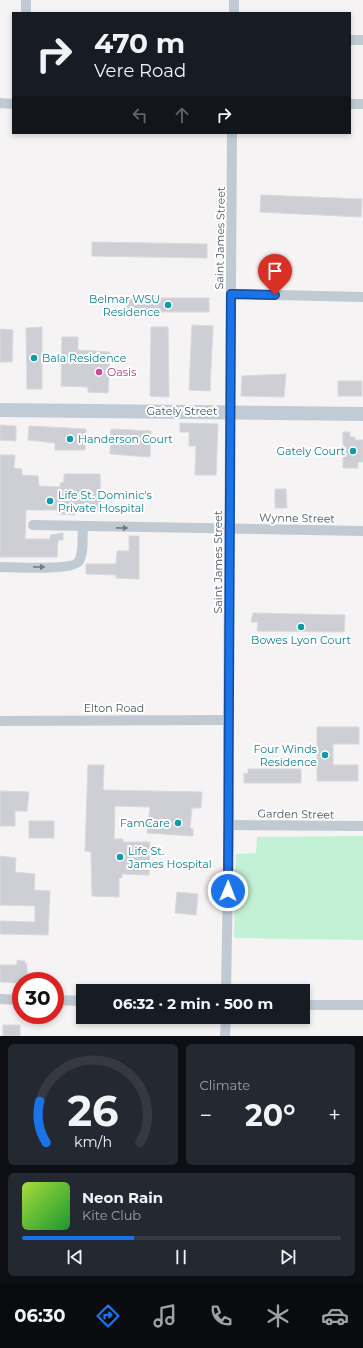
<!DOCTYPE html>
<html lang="en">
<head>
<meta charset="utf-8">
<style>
  :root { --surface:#171b24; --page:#242831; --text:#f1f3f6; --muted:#9ea1a6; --line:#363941; --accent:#1a73e8 }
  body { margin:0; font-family:Montserrat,sans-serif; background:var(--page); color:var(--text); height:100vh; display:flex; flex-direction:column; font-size:15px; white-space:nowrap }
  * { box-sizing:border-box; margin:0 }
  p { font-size:13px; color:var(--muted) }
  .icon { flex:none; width:22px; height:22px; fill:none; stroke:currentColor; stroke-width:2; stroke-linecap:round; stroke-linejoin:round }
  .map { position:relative; height:1036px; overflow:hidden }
  .details { display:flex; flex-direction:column; gap:8px; padding:8px; background:#0d0f14; flex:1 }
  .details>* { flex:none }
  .banner { position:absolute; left:12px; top:12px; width:339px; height:122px; border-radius:0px; box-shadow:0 2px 6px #0003; background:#171b24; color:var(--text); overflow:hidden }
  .speed { position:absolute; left:12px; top:972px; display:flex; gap:8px; font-size:20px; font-weight:700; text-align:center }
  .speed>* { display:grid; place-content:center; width:52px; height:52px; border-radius:50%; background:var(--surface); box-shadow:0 2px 6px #0003; line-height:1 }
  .speed .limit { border:6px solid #d22; background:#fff; color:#111 }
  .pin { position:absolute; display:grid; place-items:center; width:34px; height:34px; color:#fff; margin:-41px -17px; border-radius:50% 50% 50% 0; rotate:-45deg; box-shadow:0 0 4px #0007 }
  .pin .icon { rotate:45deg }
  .me { position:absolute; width:44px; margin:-22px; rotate:1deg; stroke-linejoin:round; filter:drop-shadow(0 0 3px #0008) }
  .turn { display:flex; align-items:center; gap:14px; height:84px; padding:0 16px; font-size:18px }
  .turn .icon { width:52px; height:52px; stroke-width:2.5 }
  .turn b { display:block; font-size:28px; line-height:34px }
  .lanes { display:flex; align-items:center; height:38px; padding:0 16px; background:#0003; justify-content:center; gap:20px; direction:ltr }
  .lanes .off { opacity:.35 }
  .big { font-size:30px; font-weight:700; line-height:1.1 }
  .details .widget { flex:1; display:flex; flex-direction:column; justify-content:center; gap:6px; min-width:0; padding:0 14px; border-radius:6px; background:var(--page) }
  .details .dial { align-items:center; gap:0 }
  .dial svg { height:104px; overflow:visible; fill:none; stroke:var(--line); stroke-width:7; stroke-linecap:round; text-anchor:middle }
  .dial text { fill:var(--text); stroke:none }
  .song { display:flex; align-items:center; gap:12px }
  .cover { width:48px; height:48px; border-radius:6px; background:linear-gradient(135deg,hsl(80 70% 55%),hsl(130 70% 35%)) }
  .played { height:4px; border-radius:2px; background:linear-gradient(90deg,var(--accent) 35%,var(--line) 35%) }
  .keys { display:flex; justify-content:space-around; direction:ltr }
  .heat { display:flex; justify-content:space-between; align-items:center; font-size:22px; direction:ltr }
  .details .tiles { flex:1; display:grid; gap:8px; grid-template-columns:1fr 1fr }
  .widget:last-child { grid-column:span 2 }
  .trip { position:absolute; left:76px; top:984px; width:234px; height:40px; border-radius:0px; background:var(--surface); box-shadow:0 2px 6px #0003; font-weight:700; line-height:40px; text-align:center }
  .menu { display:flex; height:64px; justify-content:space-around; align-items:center; background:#090b0e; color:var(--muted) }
  .menu .icon { width:28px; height:28px }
  .menu .current { color:var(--accent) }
  .menu b { font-size:18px; color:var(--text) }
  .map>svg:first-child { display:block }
  .green { fill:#c3f1d5 }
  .building { fill:#cdcfd5; stroke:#d7d9de }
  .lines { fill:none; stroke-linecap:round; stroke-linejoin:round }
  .street { stroke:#c1cad2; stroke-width:10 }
  .secondary { stroke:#c1cbd6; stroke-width:14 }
  .oneway { fill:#6e7983 }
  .route-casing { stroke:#114b97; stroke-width:10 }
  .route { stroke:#1a73e8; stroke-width:7 }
  .culture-dot { fill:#0f9aa8; stroke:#fff; stroke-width:1.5 }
  .hotel-dot { fill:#d1479c; stroke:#fff; stroke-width:1.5 }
  .labels { text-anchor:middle; stroke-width:4; stroke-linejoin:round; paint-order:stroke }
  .street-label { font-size:11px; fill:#4a5661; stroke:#fff }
  .culture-label { font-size:11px; fill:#0d838f; stroke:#fff; text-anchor:end }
  .hotel-label { font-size:11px; fill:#b23c85; stroke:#fff; text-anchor:start }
</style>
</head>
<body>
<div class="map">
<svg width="363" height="1036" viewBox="0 0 363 1036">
  <rect width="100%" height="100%" fill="#f5f3f3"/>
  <path class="green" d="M363,836v104l-129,-2 2,-84 20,-1 1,-16z"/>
  <g class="building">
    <path d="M261,195l101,4 -1,18 -101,-5z"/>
    <path d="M92,242l115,2v14l-115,-2z"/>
    <rect x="127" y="298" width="82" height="14"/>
    <path d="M192,325l21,1 -3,65 -21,-1z"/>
    <path d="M42,327v62h-15l-1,-61z"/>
    <path d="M151,327h17l1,70 -19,-1z"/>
    <path d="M0,329l13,1 -1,32h-12z"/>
    <path d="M62,337h16v13l32,2 -2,41 -20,-1v-5l-27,-1z"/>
    <path d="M286,374l-2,23 -43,-1 1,-20z"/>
    <rect x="338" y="381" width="24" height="15"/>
    <path d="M180,423l38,1 -2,51h-21l1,-29h-7v-14h-9z"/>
    <path d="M0,425l16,1v15l-16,-1z"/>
    <path d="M29,426l57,3 -1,21h-30v-7l-27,-3z"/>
    <path d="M111,429l40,2 -1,26 -40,-3z"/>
    <path d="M343,432h7v5h5v3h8v22h-5v6h-15z"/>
    <path d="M0,455h15l-1,13 8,1v6l16,1 1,10 21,1v-4l4,-1v-8h36l1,37h-26v4l-17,-1v-4h-32l-1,29h25v-4l13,-2v7h-5l-1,17h-57z"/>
    <path d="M275,489h11l1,19h-12z"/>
    <path d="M129,536h10v43l-23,-1v-3l-30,-1v-10h30l1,-13h12z"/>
    <path d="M253,613l92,2 -1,17 -87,-1 1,-9h-7z"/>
    <path d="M317,727h42v17h-26v21h25v16h-41z"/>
    <path d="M88,765h16l-1,25 99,2 -1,16h-9l-2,20 3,1v7l-46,-3 3,-26 -35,-1 -1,33h9v3h27l-1,33 -27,-1v4h-3v19l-27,-1 -1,-44 -6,-1z"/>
    <path d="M248,769h53v14h-57v-10l4,1z"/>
    <path d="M0,791l29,1 -2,19h-12v15h-15z"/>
    <rect x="29" y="821" width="25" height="17"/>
    <path d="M0,856l16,2 -1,14 20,2 -1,16 16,1 -2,44 -48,-1v-13l35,1v-16l-35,-1z"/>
    <path d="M177,892l21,2 -2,21 -21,-2z"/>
    <path d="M17,960l8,1v3h2v17h-6v2l-21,-1v-17h17z"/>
    <rect x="3" y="1025" width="17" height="11"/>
  </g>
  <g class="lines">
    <g class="street">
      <path d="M26,13v-13"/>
      <path d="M234,13v-13"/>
      <path d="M352,40h11"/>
      <path d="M0,103l13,1"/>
      <path d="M350,104h13"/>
      <path d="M231,294l132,3"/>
      <path d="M33,525l330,6"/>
      <path d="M0,567c13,0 74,4 79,-6 5,-8 3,-24 4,-34"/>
      <path d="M0,721l228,-1"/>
      <path d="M229,825l134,1"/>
      <path d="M226,991l3,-166 -1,-105 4,-587"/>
      <path d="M0,999l21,1"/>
      <path d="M55,1000l28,1"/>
      <path d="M303,1005h60"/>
      <path d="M225,1036l1,-19"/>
    </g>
    <path class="secondary" d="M0,410l363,4"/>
  </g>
  <defs><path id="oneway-solid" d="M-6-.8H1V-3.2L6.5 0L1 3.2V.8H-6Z"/></defs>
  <g class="oneway">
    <use href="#oneway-solid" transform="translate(122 528) rotate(1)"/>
    <use href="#oneway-solid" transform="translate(39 567)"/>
  </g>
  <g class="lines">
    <defs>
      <path id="route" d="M228,891l3,-597 44,1"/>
    </defs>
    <use href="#route" class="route-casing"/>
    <use href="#route" class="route"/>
  </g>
  <g class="culture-dot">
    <circle cx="168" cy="305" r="4"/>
    <circle cx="34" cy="358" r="4"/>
    <circle cx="70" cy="439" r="4"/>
    <circle cx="353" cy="451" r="4"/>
    <circle cx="50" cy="501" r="4"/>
    <circle cx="301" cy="627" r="4"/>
    <circle cx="325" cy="755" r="4"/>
    <circle cx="178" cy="823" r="4"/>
    <circle cx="120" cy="857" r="4"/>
  </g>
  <circle class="hotel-dot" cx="99" cy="372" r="4"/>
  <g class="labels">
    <g class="street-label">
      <text transform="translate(220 238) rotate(-89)" y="4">Saint James Street</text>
      <text x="182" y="415">Gately Street</text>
      <text transform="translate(297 518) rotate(1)" y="4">Wynne Street</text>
      <text transform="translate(218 562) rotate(-90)" y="4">Saint James Street</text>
      <text x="114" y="712">Elton Road</text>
      <text transform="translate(296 814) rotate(1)" y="4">Garden Street</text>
    </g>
    <g class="culture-label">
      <text x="160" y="303">Belmar WSU<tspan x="160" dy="13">Residence</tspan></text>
      <text x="42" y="362" text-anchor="start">Bala Residence</text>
      <text x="78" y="443" text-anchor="start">Handerson Court</text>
      <text x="345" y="455">Gately Court</text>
      <text x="58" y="499" text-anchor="start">Life St. Dominic's<tspan x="58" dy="13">Private Hospital</tspan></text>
      <text x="301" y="644" text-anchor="middle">Bowes Lyon Court</text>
      <text x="317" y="753">Four Winds<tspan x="317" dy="13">Residence</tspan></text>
      <text x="170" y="827">FamCare</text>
      <text x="128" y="855" text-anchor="start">Life St.<tspan x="128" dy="13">James Hospital</tspan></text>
    </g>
    <g class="hotel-label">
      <text x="107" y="376">Oasis</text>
    </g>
  </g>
</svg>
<div class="speed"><div class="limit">30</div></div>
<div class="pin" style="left:275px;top:295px;background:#d93025"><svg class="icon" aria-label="arrive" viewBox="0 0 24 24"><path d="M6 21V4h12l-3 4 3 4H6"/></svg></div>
<svg class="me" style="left:228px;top:891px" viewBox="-20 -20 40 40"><circle r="17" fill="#1a73e8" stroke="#fff" stroke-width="3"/><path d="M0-11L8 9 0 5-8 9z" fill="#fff"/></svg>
<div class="trip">06:32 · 2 min · 500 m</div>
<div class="banner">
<div class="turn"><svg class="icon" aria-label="right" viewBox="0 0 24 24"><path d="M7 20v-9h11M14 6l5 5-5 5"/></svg><div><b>470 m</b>Vere Road</div></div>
<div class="lanes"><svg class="icon off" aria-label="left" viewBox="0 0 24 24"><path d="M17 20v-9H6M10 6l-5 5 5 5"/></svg><svg class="icon off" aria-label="ahead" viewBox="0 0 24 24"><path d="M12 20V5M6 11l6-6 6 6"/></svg><svg class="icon" aria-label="right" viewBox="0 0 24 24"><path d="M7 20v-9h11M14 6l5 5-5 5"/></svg></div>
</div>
</div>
<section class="details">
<div class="tiles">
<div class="widget dial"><svg viewBox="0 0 100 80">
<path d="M14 69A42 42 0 1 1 86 69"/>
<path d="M14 69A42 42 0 0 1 9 37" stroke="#1a73e8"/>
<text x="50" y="56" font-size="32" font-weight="700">26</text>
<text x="50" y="72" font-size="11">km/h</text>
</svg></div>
<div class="widget"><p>Climate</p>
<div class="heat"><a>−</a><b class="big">20°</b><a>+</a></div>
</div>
<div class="widget">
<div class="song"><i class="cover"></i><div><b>Neon Rain</b><p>Kite Club</p></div></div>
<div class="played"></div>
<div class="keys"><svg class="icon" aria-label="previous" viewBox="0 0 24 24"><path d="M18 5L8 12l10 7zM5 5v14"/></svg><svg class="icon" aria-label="pause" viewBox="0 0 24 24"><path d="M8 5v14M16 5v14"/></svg><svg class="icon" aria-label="next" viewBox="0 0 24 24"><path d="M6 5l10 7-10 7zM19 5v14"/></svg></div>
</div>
</div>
</section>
<nav class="menu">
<b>06:30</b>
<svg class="icon current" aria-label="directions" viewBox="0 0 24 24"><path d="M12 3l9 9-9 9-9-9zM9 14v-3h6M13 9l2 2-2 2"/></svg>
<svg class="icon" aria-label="music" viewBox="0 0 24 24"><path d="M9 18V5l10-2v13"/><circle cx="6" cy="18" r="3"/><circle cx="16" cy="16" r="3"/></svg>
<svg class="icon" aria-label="phone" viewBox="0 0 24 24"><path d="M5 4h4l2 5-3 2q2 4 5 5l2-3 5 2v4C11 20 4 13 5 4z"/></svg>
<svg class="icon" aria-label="climate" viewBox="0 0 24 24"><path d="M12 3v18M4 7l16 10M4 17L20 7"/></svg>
<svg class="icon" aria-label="car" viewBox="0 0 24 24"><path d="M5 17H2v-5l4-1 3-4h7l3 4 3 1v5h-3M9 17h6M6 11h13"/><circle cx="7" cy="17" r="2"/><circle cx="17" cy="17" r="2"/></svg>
</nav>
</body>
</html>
